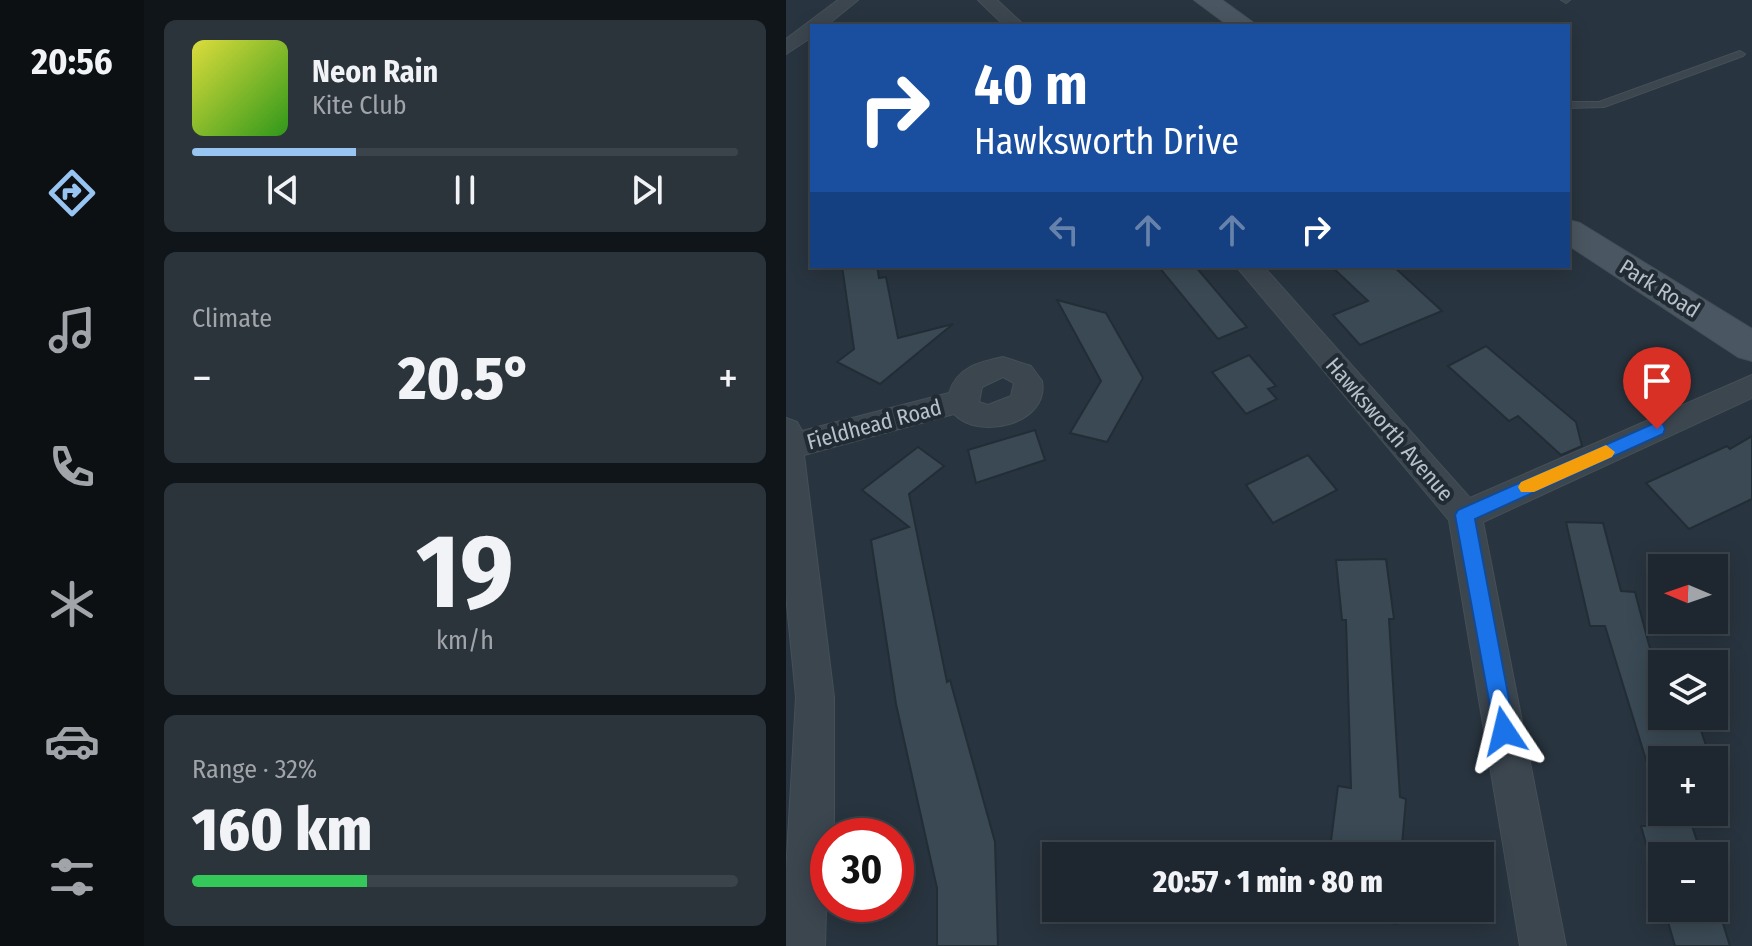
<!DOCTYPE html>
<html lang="en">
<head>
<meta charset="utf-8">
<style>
  :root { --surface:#1e272f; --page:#2b333b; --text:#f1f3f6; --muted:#a1a5aa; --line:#3c444b; --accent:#97c4f0 }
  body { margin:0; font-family:"Fira Sans Condensed",sans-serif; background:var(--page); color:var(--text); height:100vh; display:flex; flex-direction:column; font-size:30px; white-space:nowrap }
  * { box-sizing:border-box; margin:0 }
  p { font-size:26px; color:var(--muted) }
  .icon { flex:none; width:44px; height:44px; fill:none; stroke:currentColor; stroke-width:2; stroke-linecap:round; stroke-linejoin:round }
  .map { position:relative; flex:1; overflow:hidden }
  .side { display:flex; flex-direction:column; gap:20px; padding:20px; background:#10151a; width:642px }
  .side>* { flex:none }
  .guide { position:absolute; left:24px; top:24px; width:760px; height:244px; border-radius:0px; box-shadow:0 4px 20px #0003,0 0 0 2px var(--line); background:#1a4fa0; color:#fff; overflow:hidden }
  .needle { width:52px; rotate:272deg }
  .tools { position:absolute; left:862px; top:554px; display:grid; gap:16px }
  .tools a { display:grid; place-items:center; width:80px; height:80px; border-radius:0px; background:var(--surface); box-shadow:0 4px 20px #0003,0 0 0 2px var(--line); font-size:40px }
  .speed { position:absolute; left:24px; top:818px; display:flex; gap:16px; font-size:40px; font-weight:700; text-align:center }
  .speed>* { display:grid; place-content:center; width:104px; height:104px; border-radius:50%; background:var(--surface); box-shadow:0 4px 20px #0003,0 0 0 2px var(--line); line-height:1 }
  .speed .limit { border:12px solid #d22; background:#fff; color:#111 }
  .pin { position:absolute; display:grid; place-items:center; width:68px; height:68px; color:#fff; margin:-82px -34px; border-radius:50% 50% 50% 0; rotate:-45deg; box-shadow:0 0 8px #0007 }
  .pin .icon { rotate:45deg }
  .me { position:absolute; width:88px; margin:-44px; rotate:350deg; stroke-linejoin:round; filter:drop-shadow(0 0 6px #0008) }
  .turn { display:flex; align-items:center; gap:28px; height:168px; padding:0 32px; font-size:36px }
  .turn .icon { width:104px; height:104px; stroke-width:2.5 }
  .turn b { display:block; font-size:56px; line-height:68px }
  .lanes { display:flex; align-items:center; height:76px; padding:0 32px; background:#0003; justify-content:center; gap:40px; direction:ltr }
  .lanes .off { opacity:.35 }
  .big { font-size:60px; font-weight:800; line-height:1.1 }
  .side .widget { flex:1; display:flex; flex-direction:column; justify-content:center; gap:12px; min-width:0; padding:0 28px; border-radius:12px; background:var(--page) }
  .side .dial { align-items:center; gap:0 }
  .dial b { font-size:104px; line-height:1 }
  .song { display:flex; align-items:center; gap:24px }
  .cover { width:96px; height:96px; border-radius:12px; background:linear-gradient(135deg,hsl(60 70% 55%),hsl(110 70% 35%)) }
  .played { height:8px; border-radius:4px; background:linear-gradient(90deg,var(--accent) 30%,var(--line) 30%) }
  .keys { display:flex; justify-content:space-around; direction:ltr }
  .heat { display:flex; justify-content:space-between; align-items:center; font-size:44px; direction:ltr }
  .charge { height:12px; border-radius:6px; background:linear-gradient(90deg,#34c759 32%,var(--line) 0) }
  .trip { position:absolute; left:256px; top:842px; width:452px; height:80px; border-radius:0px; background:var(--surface); box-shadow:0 4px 20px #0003,0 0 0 2px var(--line); font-weight:800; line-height:80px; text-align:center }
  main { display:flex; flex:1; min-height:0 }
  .dock { display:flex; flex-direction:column; width:144px; justify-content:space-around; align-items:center; background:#0c1013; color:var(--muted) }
  .dock .icon { width:56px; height:56px }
  .dock .active { color:var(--accent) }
  .dock b { font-size:36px; color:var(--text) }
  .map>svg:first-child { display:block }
  .building { fill:#3a4954; stroke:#222d36; stroke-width:2 }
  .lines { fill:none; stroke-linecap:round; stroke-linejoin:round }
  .service-casing { stroke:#454f58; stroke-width:2 }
  .minor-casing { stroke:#454f58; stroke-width:2 }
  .secondary-casing { stroke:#454f58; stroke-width:2 }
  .service { fill:#3c464f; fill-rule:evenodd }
  .minor { fill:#3c464f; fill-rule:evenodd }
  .secondary { fill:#4a5661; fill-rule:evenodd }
  .route { fill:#1a73e8; stroke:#114b97; stroke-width:2 }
  .slow { fill:#f59e0b }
  .labels { text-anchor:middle; stroke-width:8; stroke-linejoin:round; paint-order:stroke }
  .street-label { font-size:22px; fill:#b8c1c9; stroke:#202b34 }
</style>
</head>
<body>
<main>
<nav class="dock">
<b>20:56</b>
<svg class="icon active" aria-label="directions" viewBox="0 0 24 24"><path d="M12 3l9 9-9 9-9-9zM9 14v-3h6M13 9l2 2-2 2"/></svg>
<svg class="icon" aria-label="music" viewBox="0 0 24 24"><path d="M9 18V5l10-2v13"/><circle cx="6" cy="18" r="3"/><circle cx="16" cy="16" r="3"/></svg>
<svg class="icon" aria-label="phone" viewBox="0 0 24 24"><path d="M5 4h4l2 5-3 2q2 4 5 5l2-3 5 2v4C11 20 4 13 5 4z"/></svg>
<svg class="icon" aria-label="climate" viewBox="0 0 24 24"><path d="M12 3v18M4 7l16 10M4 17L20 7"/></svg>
<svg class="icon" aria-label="car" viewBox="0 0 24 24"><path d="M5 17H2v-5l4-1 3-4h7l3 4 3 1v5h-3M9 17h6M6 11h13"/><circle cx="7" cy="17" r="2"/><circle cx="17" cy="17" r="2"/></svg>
<svg class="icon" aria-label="filters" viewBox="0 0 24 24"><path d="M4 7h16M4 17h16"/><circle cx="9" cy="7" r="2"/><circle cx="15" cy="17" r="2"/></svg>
</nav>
<section class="side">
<div class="widget">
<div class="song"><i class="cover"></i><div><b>Neon Rain</b><p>Kite Club</p></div></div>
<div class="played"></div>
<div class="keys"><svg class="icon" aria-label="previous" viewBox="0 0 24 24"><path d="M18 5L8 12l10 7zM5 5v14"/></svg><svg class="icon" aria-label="pause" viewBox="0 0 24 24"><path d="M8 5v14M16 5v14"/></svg><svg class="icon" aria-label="next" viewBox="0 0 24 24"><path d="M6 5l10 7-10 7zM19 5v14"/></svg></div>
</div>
<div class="widget"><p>Climate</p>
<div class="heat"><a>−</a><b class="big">20.5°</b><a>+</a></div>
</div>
<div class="widget dial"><b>19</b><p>km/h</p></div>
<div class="widget"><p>Range · 32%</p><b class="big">160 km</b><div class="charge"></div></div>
</section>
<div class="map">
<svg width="966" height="946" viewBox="0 0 966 946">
  <rect width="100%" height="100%" fill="#28343f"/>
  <g class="building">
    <path d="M56,266h35l2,12 7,-1 12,61 55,-14 -73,60 -43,-22 17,-13z"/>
    <path d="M372,266h37l52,61 -29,12z"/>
    <path d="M545,266h62l49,45 -82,34 -27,-30 35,-14z"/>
    <path d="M271,300l49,13 37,65 -36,64 -37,-9 31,-52z"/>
    <path d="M700,346l90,76 6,24 -21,9 -43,-39 -9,5 -61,-55z"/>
    <path d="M463,355l27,31 -8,3 9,10 -31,15 -34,-42z"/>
    <path d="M249,430l10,30 -69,23 -8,-33z"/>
    <path d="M966,436v63l-63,30 -43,-46 81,-37 3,3z"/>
    <path d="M132,447l26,19 -35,28 38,188 3,-2 45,162 3,104h-61v-58l-41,-184 -25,-164 38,-13 -47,-37z"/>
    <path d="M522,455l29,35 -64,33 -27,-38z"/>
    <path d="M780,522l37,1 18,68 14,1 17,64 23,-1 3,9h-16v52h34l15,44h-49v25l-8,1 -49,-160h-15z"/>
    <path d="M600,559l8,60h-5l11,178 6,2 -5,57h-72l9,-70 13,2 -5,-168h-4l-6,-60z"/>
    <path d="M855,826h51l10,30h-40v44z"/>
    <path d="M928,895l16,51h-55l-11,-38h50z"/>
    <path d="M537,908h75l-2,16z"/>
  </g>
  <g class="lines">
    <defs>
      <g id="service">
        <path d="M775,0h9l-4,3z"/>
        <path d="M954,51l5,3 -2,2 -139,51 -36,1v-6h31z"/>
      </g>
      <g id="minor">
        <path d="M52,0h20l-32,26h-14v11l-26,17v-15z"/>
        <path d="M192,0h19l28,26h-20z"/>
        <path d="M450,266h27l207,232 282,-123v23l-269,124 83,424h-46l-71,-426z"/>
        <path d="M217,357l28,9 11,15c8,43 -63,60 -88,33l-150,41 30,242v131l-1,8h-5l-3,110h-39v-73l10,-176 -10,-102v-177l11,4 5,9 147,-38c8,-26 30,-31 54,-36zM217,377l11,6 -3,13 -23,9 -9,-3 3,-15z"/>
      </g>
      <g id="secondary">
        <path d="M408,0h28l36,26h-29z"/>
        <path d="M782,220l12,3 172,106v32l-14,-4 -170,-112z"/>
      </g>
    </defs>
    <use href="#service" class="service-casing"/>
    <use href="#minor" class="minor-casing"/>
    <use href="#secondary" class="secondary-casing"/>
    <use href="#service" class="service"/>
    <use href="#minor" class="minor"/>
    <use href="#secondary" class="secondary"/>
  </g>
  <path class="route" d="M871,422l6,2 2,5 -2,5 -188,85 40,212 -3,8 -8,3 -8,-3 -41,-224 3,-5z"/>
  <path class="slow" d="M820,445l9,7 -3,5 -78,35h-13l-3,-5 3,-5z"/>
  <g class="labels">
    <g class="street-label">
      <text transform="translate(874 288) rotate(32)" y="8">Park Road</text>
      <text transform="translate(88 424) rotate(-15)" y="8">Fieldhead Road</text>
      <text transform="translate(604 429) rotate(49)" y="8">Hawksworth Avenue</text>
    </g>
  </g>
</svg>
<div class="tools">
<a><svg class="needle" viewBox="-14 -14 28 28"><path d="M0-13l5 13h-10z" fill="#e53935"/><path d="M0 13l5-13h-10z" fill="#a1a5aa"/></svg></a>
<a><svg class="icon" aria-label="layers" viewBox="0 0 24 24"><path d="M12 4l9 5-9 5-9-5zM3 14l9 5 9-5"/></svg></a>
<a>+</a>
<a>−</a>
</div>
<div class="speed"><div class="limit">30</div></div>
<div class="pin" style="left:871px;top:429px;background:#d93025"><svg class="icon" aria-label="arrive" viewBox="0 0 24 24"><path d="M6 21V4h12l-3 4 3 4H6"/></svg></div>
<svg class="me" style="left:718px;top:731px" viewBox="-20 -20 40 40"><path d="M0-17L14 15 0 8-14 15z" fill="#1a73e8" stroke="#fff" stroke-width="4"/></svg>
<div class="trip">20:57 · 1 min · 80 m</div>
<div class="guide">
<div class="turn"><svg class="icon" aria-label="right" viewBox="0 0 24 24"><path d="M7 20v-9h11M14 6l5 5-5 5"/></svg><div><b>40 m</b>Hawksworth Drive</div></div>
<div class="lanes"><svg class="icon off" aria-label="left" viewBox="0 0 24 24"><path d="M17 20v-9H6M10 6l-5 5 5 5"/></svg><svg class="icon off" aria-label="ahead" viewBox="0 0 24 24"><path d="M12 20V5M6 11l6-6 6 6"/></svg><svg class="icon off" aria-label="ahead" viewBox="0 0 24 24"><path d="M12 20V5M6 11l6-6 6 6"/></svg><svg class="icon" aria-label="right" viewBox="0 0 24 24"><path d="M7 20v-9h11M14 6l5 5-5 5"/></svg></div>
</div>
</div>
</main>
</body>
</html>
